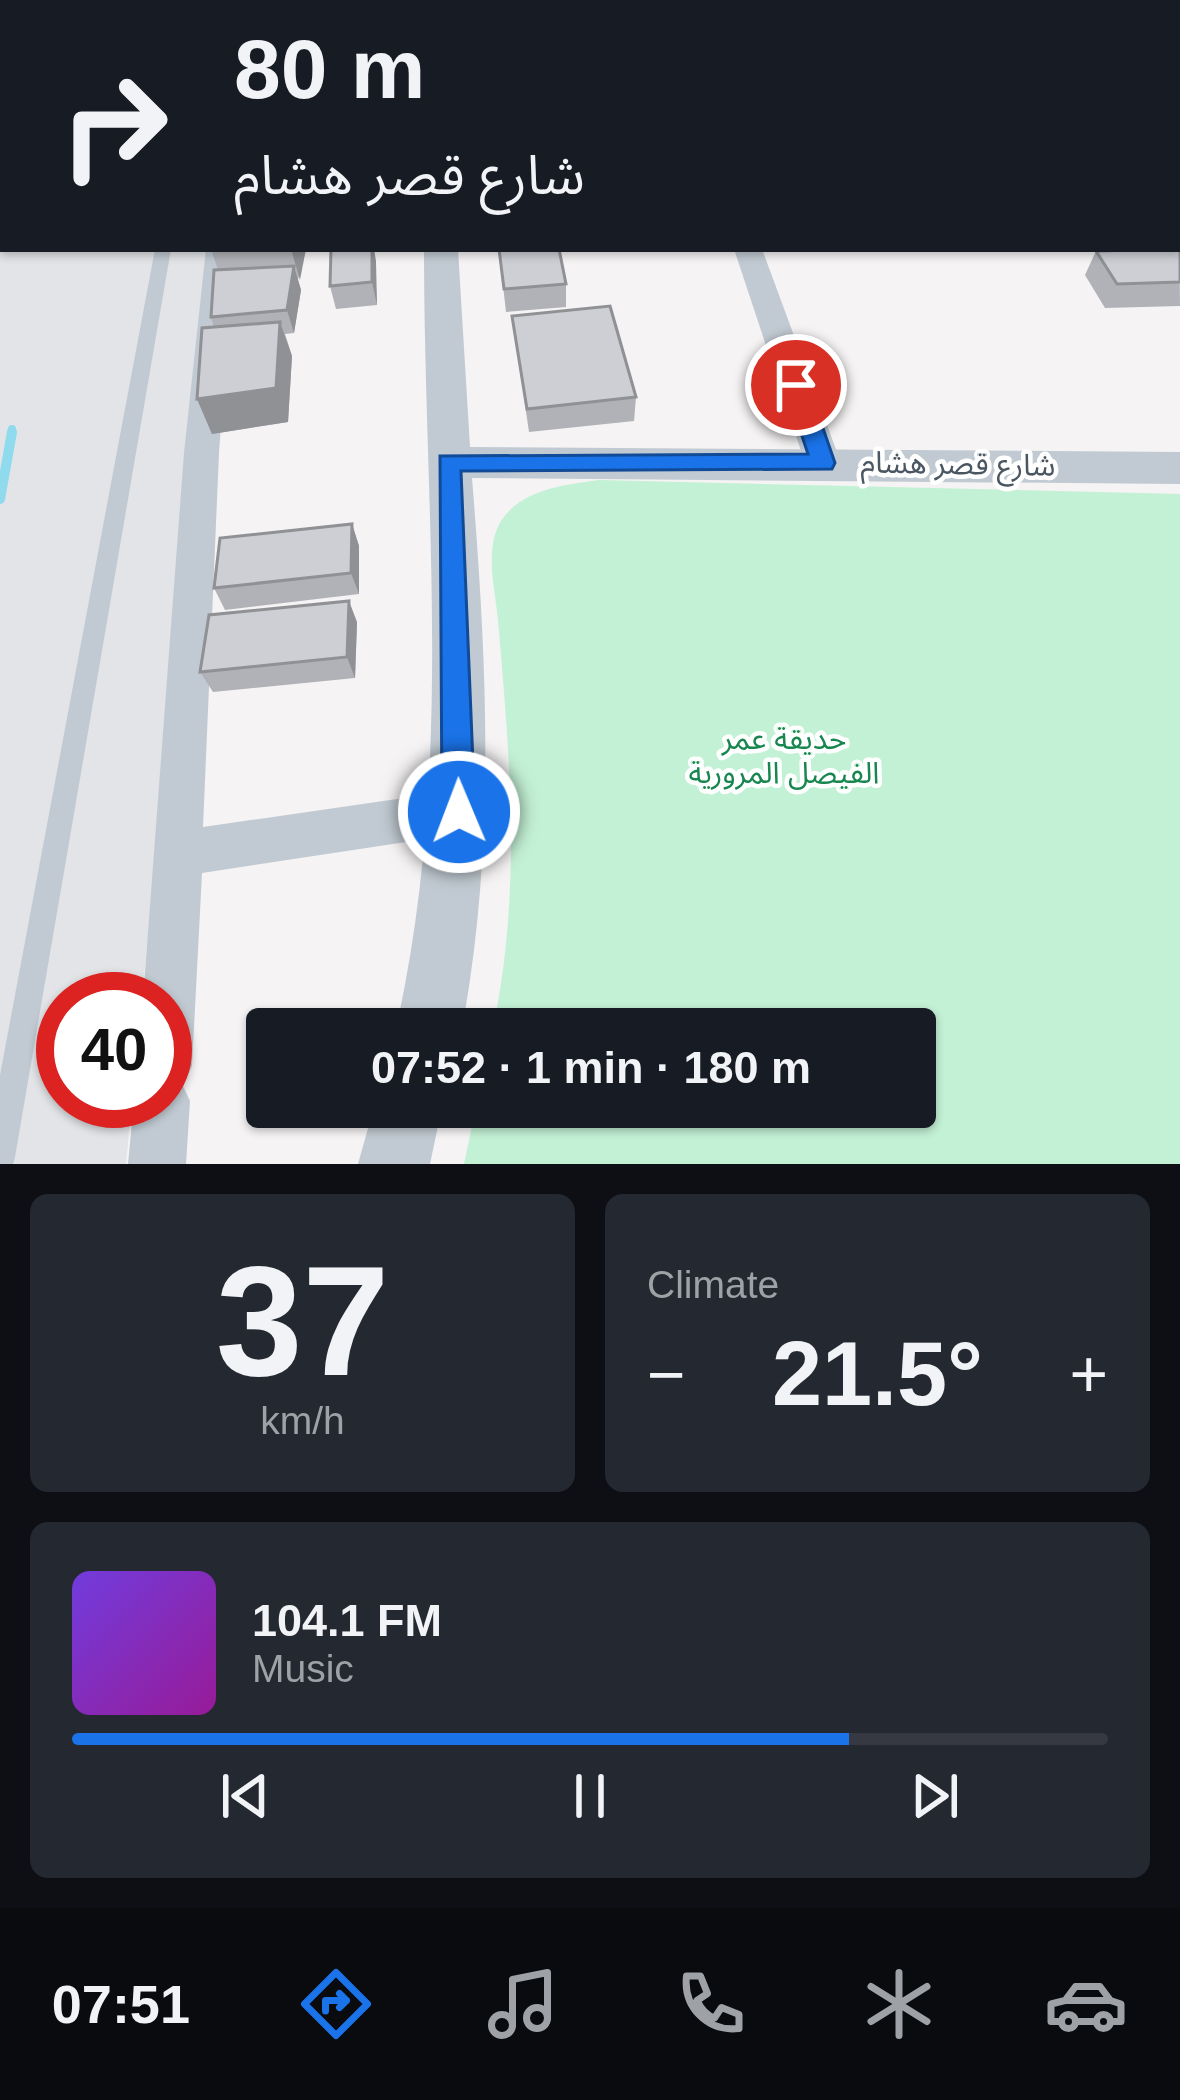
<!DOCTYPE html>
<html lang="en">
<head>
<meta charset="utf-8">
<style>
  :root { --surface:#171b24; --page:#242831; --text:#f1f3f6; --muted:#9ea1a6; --line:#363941; --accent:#1a73e8 }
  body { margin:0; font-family:Arial,"Noto Sans Arabic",sans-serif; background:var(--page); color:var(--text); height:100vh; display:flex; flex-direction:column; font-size:45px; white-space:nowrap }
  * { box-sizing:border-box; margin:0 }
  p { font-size:39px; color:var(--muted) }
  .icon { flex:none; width:66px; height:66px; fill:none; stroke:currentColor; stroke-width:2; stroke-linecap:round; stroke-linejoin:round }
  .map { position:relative; height:1164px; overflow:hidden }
  .side { display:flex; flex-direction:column; gap:30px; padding:30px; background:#0d0f14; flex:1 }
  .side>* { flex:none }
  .top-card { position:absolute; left:0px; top:0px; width:1182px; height:252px; box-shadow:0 3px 9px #0004; background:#171b24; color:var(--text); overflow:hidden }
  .speed { position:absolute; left:36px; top:972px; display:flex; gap:24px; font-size:60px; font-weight:700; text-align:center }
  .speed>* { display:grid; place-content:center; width:156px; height:156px; border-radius:50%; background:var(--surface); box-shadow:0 3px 9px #0004; line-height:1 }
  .speed .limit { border:18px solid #d22; background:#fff; color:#111 }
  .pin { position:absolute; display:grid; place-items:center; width:102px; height:102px; color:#fff; margin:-51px; border:6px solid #fff; border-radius:50%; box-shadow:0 3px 12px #0007 }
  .me { position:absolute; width:132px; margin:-66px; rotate:359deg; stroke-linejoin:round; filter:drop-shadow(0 0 9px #0008) }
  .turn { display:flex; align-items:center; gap:42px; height:252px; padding:0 36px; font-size:54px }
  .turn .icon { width:156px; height:156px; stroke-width:2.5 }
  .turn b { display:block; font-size:84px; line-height:102px }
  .big { font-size:90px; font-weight:700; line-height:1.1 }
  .side .widget { flex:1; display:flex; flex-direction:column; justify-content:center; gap:18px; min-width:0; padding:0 42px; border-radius:18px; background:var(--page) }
  .side .dial { align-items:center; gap:0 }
  .dial b { font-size:156px; line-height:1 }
  .song { display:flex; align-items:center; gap:36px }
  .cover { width:144px; height:144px; border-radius:18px; background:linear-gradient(135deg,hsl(260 70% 55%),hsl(300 70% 35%)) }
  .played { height:12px; border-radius:6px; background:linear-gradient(90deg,var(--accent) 75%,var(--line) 75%) }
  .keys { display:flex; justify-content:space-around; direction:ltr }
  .heat { display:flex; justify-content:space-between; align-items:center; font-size:66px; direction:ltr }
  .side .tiles { flex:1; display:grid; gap:30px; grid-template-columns:1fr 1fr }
  .widget:last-child { grid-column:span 2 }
  .trip { position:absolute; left:246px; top:1008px; width:690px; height:120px; border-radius:12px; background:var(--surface); box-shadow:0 3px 9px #0004; font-weight:700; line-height:120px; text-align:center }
  .dock { display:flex; height:192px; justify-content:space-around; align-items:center; background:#090b0e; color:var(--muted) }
  .dock .icon { width:84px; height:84px }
  .dock .on { color:var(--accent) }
  .dock b { font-size:54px; color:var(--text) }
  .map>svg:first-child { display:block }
  .airport { fill:#e2e4e7 }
  .green { fill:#c3f1d5 }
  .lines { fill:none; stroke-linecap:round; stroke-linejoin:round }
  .stream-far1 { stroke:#90daee; stroke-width:8 }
  .stream { stroke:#90daee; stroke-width:10 }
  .taxiway { fill:#d5d6d8; fill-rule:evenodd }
  .service { fill:#c1cad2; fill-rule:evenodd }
  .minor { fill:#c1cad2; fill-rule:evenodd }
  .tertiary { fill:#c1cad2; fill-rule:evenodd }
  .wall { fill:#b0b2b7 }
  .shaded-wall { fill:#909195 }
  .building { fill:#cdcfd5; stroke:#909195; stroke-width:3 }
  .route { fill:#1a73e8; stroke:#114b97; stroke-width:3 }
  .labels { text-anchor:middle; stroke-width:9; stroke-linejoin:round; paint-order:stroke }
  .street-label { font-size:30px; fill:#4a5661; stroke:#fff }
  .park-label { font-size:30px; fill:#17864f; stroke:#fff }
</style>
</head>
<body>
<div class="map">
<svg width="1180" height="1164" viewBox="0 0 1180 1164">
  <rect width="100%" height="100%" fill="#f5f3f3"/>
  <path class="airport" d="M0,0h238l-235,3v246h211l-72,750h-79v102h69l-6,63h-126z"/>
  <path class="green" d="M599,480l581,14v670h-716l12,-57h439v-78h-422c29,-141 17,-268 5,-409 -3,-32 -14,-71 3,-99 21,-32 63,-36 98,-41z"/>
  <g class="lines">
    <path class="stream-far1" d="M11,435l1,-6"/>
    <path class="stream" d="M0,499l12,-67"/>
    <path class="taxiway" d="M3,69v34l-3,1v-34z"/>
    <g class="service">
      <path d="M167,0h10l-1,3h-10z"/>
      <path d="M205,0h10l-1,3h-10z"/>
      <path d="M3,152v9l-3,1v-9z"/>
      <rect x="0" y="223" width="3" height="13"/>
      <path d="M155,249h16l-156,908 -2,7h-13v-89z"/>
    </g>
    <g class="minor">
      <path d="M646,0h20l1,3h-20z"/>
      <path d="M813,0h20l1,3h-20z"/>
      <path d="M206,249h28l-15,204 -16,374 256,-37 16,6 7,16 -7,16 -16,6 -257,39 -10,193 -9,20 7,15 -4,63h-58l6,-63h31v-102h-22l41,-546z"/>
      <path d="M734,249h28l79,214 -6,9h-24l-6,-9z"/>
    </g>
    <g class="tertiary">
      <path d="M237,0h24l1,3h-26z"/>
      <path d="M1058,0h25l3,3h-26z"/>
      <rect x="1179" y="139" width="1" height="19"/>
      <path d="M424,249h34l12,198 710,5v32l-708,-6c15,186 24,366 -10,551h-66c59,-266 28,-512 28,-780z"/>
      <path d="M374,1107h68l-12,57h-72z"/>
    </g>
  </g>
  <g class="wall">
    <path d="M995,0h48l2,3h-48z"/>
    <path d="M1094,0h53l-1,2 19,1h-69z"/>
    <path d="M1179,207l1,99 -75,2 -20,-33 11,-24h22l-1,-2h62z"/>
    <path d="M211,249h95l-8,31 3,10 -7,43 -9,1 7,22 -4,66 -76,12 -15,-35 17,-72 -3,-10 7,-47z"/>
    <path d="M331,249h50v3h-7l3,53 -41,4 -6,-23z"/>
    <path d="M499,249l67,35v23l-60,5z"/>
    <path d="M512,316l124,81 -2,24 -105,11z"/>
    <path d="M352,524l7,22v48l-134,16 -11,-22z"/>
    <path d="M357,622l-2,56 -142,14 -13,-20z"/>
  </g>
  <g class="shaded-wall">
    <path d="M291,249h15l-6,31z"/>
    <path d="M372,249h2l2,12 1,44 -5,-23z"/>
    <path d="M294,266l7,24 -7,43 -7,-23z"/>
    <path d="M280,322l12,34 -4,66 -76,12 -15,-35z"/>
    <path d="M352,524l7,22v48l-8,-21z"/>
    <path d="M349,601l8,21 -2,56 -8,-21z"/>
  </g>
  <g class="building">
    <rect x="469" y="0" width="39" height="3"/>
    <path d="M528,0h34l1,3h-34z"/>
    <path d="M1013,0h30l2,3h-30z"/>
    <path d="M331,249h41v33l-42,4z"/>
    <path d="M499,249h60l7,35 -62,5z"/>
    <path d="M1180,249v33l-63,2 -21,-33z"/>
    <path d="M294,266l-7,44 -76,7 3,-47z"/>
    <path d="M610,306l26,91 -109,12 -15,-93z"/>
    <path d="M280,322l-4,66 -79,11 5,-71z"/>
    <path d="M352,524l-1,49 -137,15 6,-50z"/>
    <path d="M349,601l-2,56 -147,15 9,-57z"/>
  </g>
  <path class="route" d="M796,377l12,8 27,78 -3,6 -371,2 14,341 -5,11 -11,5 -12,-5 -5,-11 -2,-356 368,-2 -23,-69z"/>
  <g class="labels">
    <g class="street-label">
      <text transform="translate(958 464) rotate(1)" y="10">شارع قصر هشام</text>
    </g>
    <g class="park-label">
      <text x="784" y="749">حديقة عمر<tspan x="784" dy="34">الفيصل المرورية</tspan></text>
    </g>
  </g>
</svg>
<div class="speed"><div class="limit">40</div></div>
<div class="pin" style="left:796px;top:385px;background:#d93025"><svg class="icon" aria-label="arrive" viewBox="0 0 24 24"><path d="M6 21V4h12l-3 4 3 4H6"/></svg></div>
<svg class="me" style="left:459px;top:812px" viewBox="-20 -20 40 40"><circle r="17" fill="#1a73e8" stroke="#fff" stroke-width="3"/><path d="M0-11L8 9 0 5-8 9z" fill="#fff"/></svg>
<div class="trip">07:52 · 1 min · 180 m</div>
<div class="top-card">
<div class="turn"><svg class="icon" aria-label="right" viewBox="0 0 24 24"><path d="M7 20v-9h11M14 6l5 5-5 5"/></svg><div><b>80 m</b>شارع قصر هشام</div></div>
</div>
</div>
<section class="side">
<div class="tiles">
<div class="widget dial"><b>37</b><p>km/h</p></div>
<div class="widget"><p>Climate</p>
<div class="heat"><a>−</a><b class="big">21.5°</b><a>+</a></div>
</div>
<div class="widget">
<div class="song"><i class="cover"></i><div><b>104.1 FM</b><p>Music</p></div></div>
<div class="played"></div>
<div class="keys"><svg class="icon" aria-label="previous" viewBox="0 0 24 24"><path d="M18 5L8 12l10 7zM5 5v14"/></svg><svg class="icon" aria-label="pause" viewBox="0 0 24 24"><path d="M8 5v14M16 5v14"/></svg><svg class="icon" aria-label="next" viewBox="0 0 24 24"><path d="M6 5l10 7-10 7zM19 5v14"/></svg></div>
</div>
</div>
</section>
<nav class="dock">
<b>07:51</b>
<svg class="icon on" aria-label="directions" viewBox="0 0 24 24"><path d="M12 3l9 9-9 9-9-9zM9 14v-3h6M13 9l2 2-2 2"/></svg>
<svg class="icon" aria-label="music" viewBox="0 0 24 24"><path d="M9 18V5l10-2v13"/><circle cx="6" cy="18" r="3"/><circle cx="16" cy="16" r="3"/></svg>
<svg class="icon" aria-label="phone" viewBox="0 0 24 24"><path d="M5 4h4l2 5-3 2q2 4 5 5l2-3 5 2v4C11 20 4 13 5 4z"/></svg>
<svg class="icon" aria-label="climate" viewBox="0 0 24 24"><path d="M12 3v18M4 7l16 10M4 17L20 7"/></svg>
<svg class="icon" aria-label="car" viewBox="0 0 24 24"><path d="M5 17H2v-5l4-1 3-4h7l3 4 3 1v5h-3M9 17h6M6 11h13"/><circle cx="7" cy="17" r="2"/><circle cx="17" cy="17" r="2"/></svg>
</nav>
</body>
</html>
